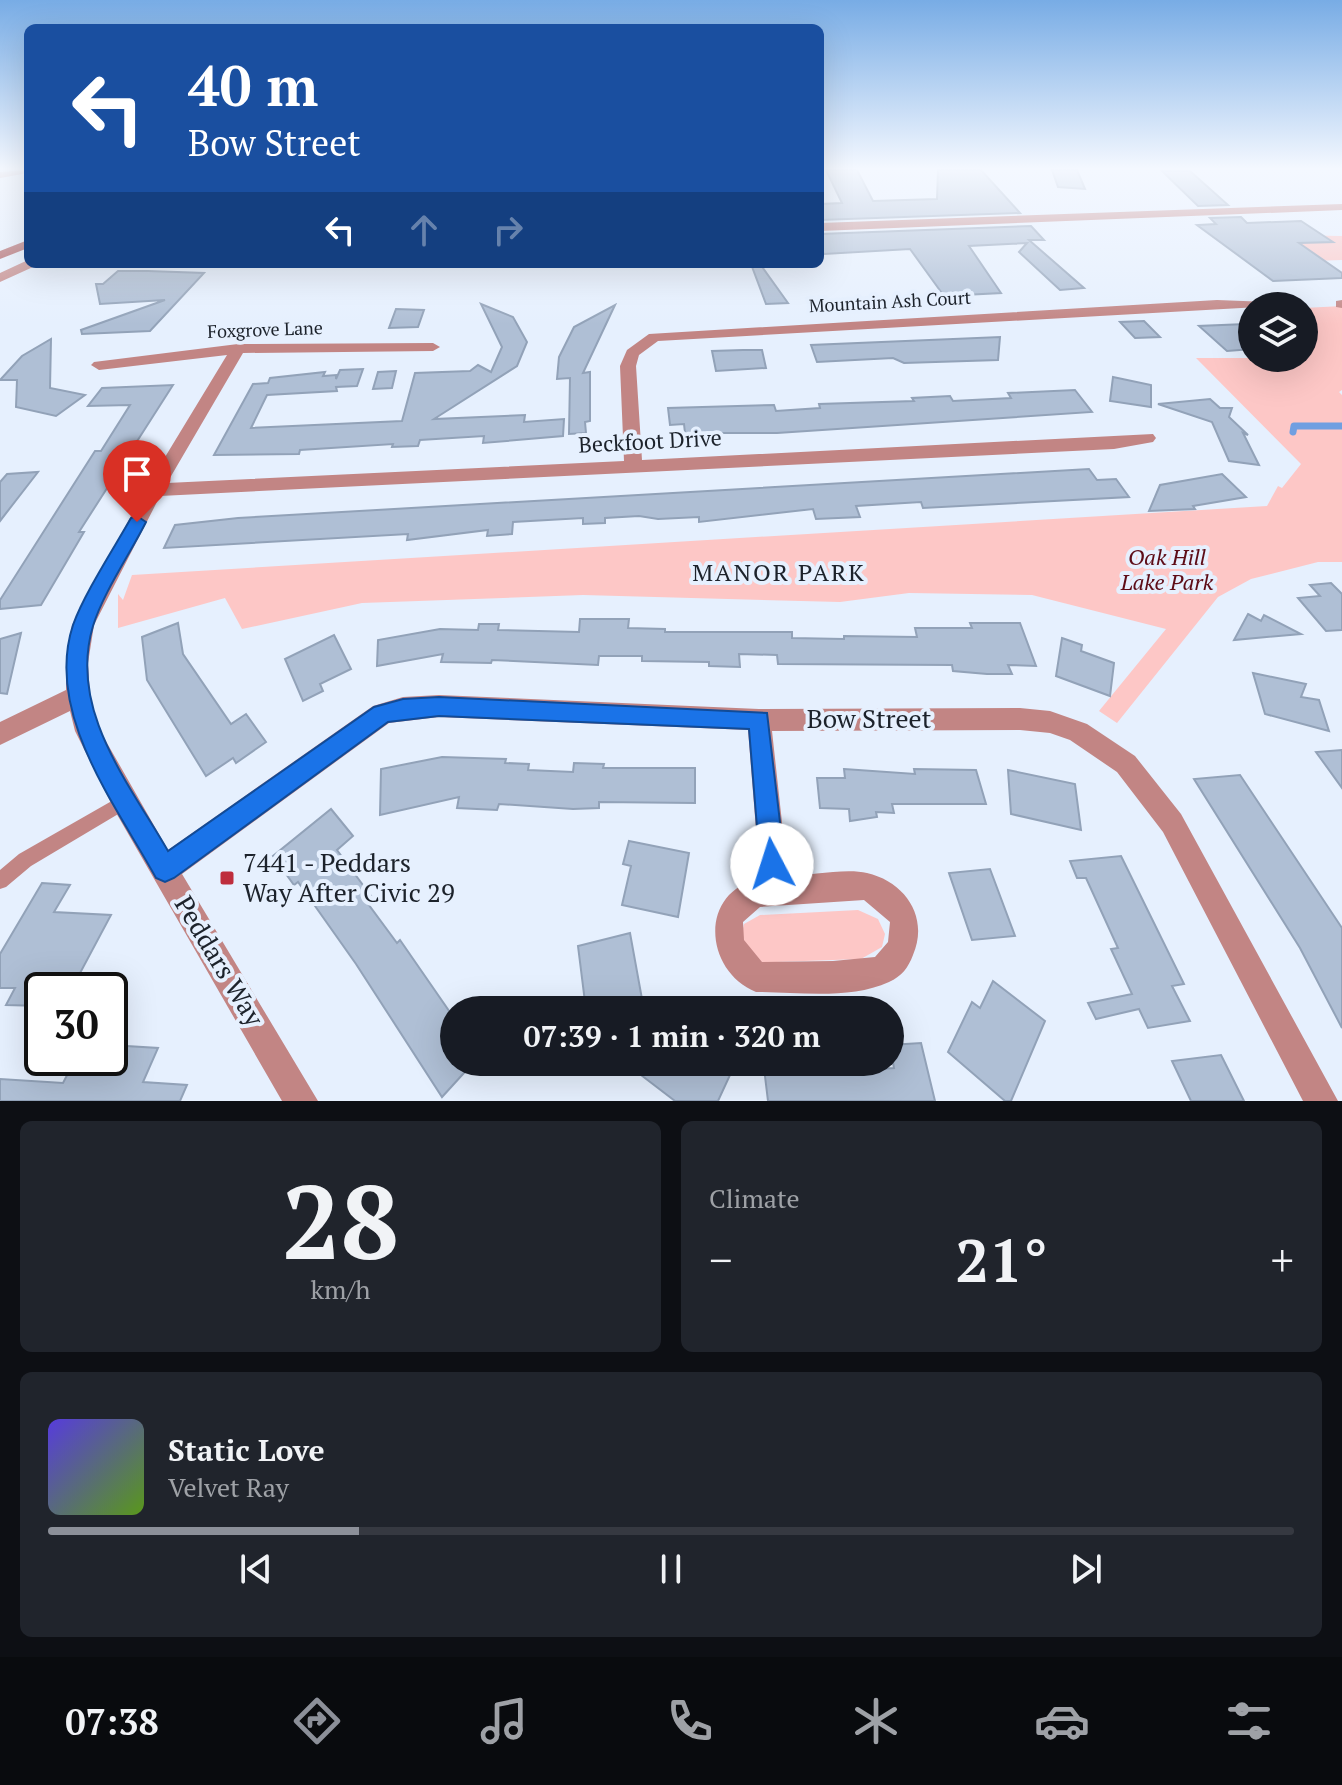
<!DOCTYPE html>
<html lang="en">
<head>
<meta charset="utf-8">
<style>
  :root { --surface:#171b24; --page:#20242c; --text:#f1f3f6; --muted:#9ea1a6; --line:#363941; --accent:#8c9099 }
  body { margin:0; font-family:"PT Serif",serif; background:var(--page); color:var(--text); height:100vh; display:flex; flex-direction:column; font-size:30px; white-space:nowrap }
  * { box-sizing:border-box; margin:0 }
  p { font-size:26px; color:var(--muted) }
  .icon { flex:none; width:44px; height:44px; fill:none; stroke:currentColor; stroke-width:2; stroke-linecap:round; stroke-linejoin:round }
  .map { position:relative; height:1101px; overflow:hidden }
  .drawer { display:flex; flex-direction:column; gap:20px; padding:20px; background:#0d0f14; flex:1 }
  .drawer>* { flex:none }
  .hud { position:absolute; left:24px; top:24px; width:800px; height:244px; border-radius:12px; box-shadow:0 8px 32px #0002; background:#1a4fa0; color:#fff; overflow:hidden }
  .controls { position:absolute; left:1238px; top:292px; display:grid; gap:16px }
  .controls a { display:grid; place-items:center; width:80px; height:80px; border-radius:50%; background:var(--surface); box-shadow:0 8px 32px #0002; font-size:40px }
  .speed { position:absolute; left:24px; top:972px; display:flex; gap:16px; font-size:40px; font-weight:700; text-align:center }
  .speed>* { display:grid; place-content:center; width:104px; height:104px; border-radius:50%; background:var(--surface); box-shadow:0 8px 32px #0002; line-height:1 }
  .speed .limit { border:4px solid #111; border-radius:12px; background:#fff; color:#111 }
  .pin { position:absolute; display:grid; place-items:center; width:68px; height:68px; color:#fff; margin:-82px -34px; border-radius:50% 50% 50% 0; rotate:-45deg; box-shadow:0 0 8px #0007 }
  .pin .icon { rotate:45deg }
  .me { position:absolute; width:88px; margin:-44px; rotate:355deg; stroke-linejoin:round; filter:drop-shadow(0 0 6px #0008) }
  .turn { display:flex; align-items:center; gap:28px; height:168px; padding:0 32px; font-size:36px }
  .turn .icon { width:104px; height:104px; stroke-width:2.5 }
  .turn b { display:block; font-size:56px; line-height:68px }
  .lanes { display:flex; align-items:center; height:76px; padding:0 32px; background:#0003; justify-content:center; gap:40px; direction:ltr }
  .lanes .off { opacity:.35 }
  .big { font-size:60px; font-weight:700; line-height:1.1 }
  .drawer .widget { flex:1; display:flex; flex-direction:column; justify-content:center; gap:12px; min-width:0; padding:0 28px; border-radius:12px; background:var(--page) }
  .drawer .dial { align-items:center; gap:0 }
  .dial b { font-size:104px; line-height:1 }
  .song { display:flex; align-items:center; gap:24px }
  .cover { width:96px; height:96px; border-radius:12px; background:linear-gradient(135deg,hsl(250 70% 55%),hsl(90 70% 35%)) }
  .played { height:8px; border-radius:4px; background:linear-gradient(90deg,var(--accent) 25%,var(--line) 25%) }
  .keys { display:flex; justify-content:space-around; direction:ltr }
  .heat { display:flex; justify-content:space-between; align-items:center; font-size:44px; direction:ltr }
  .drawer .tiles { flex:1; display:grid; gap:20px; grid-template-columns:1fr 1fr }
  .widget:last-child { grid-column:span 2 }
  .trip { position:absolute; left:440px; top:996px; width:464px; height:80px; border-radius:40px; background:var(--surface); box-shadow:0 8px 32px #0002; font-weight:700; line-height:80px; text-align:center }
  .tabs { display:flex; height:128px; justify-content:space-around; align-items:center; background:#090b0e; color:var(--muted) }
  .tabs .icon { width:56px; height:56px }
  .tabs .current { color:var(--accent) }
  .tabs b { font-size:36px; color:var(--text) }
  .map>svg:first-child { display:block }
  .green { fill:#fdc7c6 }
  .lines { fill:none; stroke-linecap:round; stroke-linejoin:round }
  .stream { stroke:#709fe1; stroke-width:7 }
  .building { fill:#afbfd5; stroke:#92a2b8; stroke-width:2 }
  .service { fill:#c28584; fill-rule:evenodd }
  .minor { fill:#c28584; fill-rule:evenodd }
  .secondary { fill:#a64f51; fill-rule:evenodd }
  .route { fill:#1a73e8; stroke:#114b97; stroke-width:2 }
  .poi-dot { fill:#be2d3d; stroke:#e6f0fe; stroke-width:3 }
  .labels { text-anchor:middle; stroke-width:8; stroke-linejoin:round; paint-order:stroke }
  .far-street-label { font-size:18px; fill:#1c222b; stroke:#e6f0fe }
  .street-label { font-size:22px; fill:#1c222b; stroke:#e6f0fe }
  .park-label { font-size:22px; font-style:italic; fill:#5d0c17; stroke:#e6f0fe }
  .neighbourhood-label { font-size:24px; letter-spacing:2px; fill:#1c222b; stroke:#e6f0fe }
  .near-street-label { font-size:26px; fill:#1c222b; stroke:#e6f0fe }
  .near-poi-label { font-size:26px; fill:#1c222b; stroke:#e6f0fe; text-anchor:start }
</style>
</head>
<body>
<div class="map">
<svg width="1342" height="1101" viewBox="0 0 1342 1101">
  <rect width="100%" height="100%" fill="#e6f0fe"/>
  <g class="green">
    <path d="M1286,235l56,1v24l-31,1z"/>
    <path d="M1342,306v84l-3,2 3,3v167h-24l-67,17 -33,18 -101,126 -18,-12 67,-82 -134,-34 -123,-2 -69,9 -257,-7 -221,8 -120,26 -17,-31 -107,30v-34l5,6 9,-25 1135,-69 11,-20 4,2 19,-24 -105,-106h108v-50z"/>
    <path d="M858,910l20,9 7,15 -3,13 -21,12 -111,4 -11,-17 5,-22 16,-9z"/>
  </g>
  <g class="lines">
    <path class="stream" d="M1293,432l1,-6h48"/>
  </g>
  <g class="building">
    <path d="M826,170h31l16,31 64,-2 1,-29h43l39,43 -200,7v-16l22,-1z"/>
    <path d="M1052,170h25l8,19 -27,-2z"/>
    <path d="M1162,171h28l38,34 -30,1z"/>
    <path d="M1241,217l6,6 54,-2 32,21 -34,1 43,30v5l-69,3 -76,-56 19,-1 -6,-6z"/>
    <path d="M1031,226l13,14h-15l55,48 -24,2 -41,-38 8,-9 -58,3 32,47 -57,3 -34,-47 -86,5 -4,-6v-14z"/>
    <path d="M751,264h9l28,39 -22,1z"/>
    <path d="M118,271h30l56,2 -54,58 -68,3 -1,-4 84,-30 -65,4 -4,-20h7z"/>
    <path d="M481,304l32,13 14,25 -10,24 -83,53 91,-4 -1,7 40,-3 -1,17 -80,7 1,-7 -64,4 -2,6 -26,1 1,-3 -93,6 -1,4 -85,1 39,-71 15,-1 2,-5 55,-6 -2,4 13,-1v4l4,-9 23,-1 -6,17 -21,1 1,4 -70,4 -16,33 151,-7 13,-48 55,-2 8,-6 13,7 11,-25z"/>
    <path d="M615,305l-32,68 7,-1v49l-5,1 1,11 -17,1 1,-56 -13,1 2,-22 15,-30z"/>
    <path d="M396,309l28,1 -6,17 -29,1z"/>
    <path d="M1144,321l16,16 -25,1 -15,-16z"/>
    <path d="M1246,324l6,4v21l-25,2 -28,-25z"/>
    <path d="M1000,337l-2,23 -94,3 -11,-5 -76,4 -6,-17z"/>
    <path d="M51,339l-1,49 35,7 -29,21 -40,-9 1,-27h-17l22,-24z"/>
    <path d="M743,350h19l4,18 -50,3 -4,-20z"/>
    <path d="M396,371l-4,17 -19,1 5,-17z"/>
    <path d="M1113,377l38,8v22l-41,-6z"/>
    <path d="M173,385l-94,147h5l-43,73 -41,4v-9l95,-149h6l29,-46 -42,1 14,-18z"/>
    <path d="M1075,390l17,22 -315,21h-92l-1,-9 -14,1 -2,-17 106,-3 2,6 44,-3 -1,-4 95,-3 -2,-3 38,-2 3,5 58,-3 -3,-5z"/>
    <path d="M1210,399l10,9h12l-3,9 19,18 -5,-2 16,32 -30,-4 -17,-39 -54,-18z"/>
    <path d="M1089,469l8,11 19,-1 13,18 -206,11 -2,-6 -65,4 4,11 -44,2 -3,-10 -114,13v-5l-41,2 -19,-3 -34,2v5l-22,1v-6l-70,4 -1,12 -25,2 1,-6 -81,10 1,-6 -244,14 11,-23 63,-7z"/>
    <path d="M38,472l-38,49v-39l7,-8z"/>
    <path d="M1222,474l24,23 -53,9 2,3 -46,2 11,-26z"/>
    <path d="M1331,583l11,11v36l-16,1 -28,-33 22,-2 -10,-11z"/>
    <path d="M1248,614l13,7 3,-6 37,19 -67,6z"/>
    <path d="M580,619h49l-1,9 37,1v3h127v6l52,1v-3l73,1 -2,-9h57l-2,-5h50l16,43 -28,-1 4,9h-25l-34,-3 -1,-6 -174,-1 -1,-9 -38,-1 1,13 -31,-1v-4l-67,-1v-5h-43l-1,9 -106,-5 -1,3 -50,-1 2,-8 -66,12 1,-26 62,-11 38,1 1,-6h20l-1,6 81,2z"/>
    <path d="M178,623l5,31 48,70 15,-10 20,28 -30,21 -3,-5 -27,18 -59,-96 -5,-43z"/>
    <path d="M21,633l-14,61 -7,-1v-54z"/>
    <path d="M334,635l17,34 -31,15 3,7 -20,10 -18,-42z"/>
    <path d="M1062,638l20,7 -1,6 33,12 -4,33 -54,-20z"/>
    <path d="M1253,673l53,11 -5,13 18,3 10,31 -64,-17z"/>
    <path d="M1342,750v38l-26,-36z"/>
    <path d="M442,757l64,2 -1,4 24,1 -1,6 45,2 1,-9 30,1 -1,4h92v35l-96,-1v6l-26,1 -74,-5 -2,6 -40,-2 2,-11 -79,18 1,-46z"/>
    <path d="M844,769l71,5 -1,-5 62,1 10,34h-94l2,9 -18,-1 1,5 -27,4 -1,-12 -29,-1 -3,-30h28z"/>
    <path d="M1008,770l67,14 6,46 -70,-16z"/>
    <path d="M1240,775l102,153v100l-42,-80 -106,-169z"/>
    <path d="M331,809l22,27 -16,14 34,46 -5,5 31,42 3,-3 54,78v44h20l-32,35 -86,-133 -58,-82 -4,3 -21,-29z"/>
    <path d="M629,841l60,12 -11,64 -56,-12 9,-39 -8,-2z"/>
    <path d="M1121,856l63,128 -12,2 18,35 -42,7 -9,-19 -43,10 -8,-16 44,-9 -21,-45 7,-1 -32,-70h-9l-7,-17z"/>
    <path d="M990,869l25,67 -43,4 -23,-67z"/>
    <path d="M42,883l28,2 -16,27 57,3 -40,75h-29v16l-36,-1 9,-17h-15v-34z"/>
    <path d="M630,933l14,77h-58l-8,-64z"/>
    <path d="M993,981l52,40 -34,80h-6l-57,-49 24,-50 8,6z"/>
    <path d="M921,1043l14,58h-167l-4,-33 64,-6 2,10 64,-4 -4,-23z"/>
    <path d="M110,1045l48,3 -15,34 44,3 -7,16h-180v-22l63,4 13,-25h34z"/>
    <path d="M1221,1055l23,46h-53l-19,-40z"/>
    <path d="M648,1062h88l-18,39h-43l-34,-26z"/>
  </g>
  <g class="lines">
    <path class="service" d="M124,794l6,3 2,5 -2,5 -99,59 -25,21 -6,2v-19l19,-16z"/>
    <g class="minor">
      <path d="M28,170v3l-28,5v-6z"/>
      <path d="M1342,204v6l-522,21v-8z"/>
      <path d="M28,260v4h6l-1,3 -33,15v-9z"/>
      <path d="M1217,300l52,2 7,4 -618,35 -19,14 -3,11 6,94 511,-26 3,4 -3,4 -39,7 -954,47 -66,129 -6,38 2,33 9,33 69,121 205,-144 30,-9 36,-2 320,14 261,-1 30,3 37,13 48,32 46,58 157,287h-35l-140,-269 -46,-60 -47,-32 -20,-7 -30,-3 -248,1 16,146c21,-2 59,-9 79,-4 39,9 62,45 46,82 -5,13 -11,21 -24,27 -39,18 -91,10 -133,10 -52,-21 -58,-101 4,-113l-12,-149 -309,-13 -50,6 -207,151 136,227h-36l-167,-290 -40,-80 -5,-20 -70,34v-23l66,-32v-27l6,-38 73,-135 82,-135 -128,15 -8,-5 3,-3 144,-18 195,-1 7,4 -7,4 -190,2 -76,130 457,-22 -4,-95 7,-16 22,-16zM864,900l26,22 -2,20 -13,15 -42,4 -71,1 -18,-22 -1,-18 17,-15z"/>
      <path d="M1342,300v8l-6,-1v-6z"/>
    </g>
    <path class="secondary" d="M28,240v8l-28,11v-8z"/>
  </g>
  <linearGradient id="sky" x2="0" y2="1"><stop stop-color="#78ace5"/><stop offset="0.52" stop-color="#f4f8ff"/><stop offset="1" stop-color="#f4f8ff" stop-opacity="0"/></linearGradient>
  <rect width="1342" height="324" fill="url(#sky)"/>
  <path class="route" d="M137,516l9,6c-16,32 -43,71 -53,104 -25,84 36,157 75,225l206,-144 29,-8 36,-2 328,16 18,151 -4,9 -9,3 -9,-3 -3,-9 -11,-135 -310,-13 -51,6 -214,156 -9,4 -9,-4c-40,-73 -112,-165 -83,-253 11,-31 41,-77 58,-107z"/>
  <rect class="poi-dot" x="219" y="870" width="16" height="16" rx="4"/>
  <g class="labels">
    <g class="far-street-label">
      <text transform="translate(890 302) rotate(-3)" y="6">Mountain Ash Court</text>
      <text transform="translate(265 330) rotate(-2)" y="6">Foxgrove Lane</text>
    </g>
    <g class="street-label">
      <text transform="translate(650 441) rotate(-3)" y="8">Beckfoot Drive</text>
    </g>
    <g class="park-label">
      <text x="1167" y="565">Oak Hill<tspan x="1167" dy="25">Lake Park</tspan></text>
    </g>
    <g class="neighbourhood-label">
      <text x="779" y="581">MANOR PARK</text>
    </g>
    <g class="near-street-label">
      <text x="869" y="728">Bow Street</text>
      <text transform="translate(219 961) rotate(59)" y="9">Peddars Way</text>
    </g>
    <g class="near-poi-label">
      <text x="243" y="872">7441 - Peddars<tspan x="243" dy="30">Way After Civic 29</tspan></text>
    </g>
  </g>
</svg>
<div class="controls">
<a><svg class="icon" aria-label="layers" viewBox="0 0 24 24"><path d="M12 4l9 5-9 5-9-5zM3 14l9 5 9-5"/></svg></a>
</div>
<div class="speed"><div class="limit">30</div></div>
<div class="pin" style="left:137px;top:522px;background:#d93025"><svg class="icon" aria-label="arrive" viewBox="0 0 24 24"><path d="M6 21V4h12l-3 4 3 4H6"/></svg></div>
<svg class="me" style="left:772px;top:864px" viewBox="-20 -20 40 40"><circle r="19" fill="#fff"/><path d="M0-13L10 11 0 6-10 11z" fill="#1a73e8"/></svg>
<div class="trip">07:39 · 1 min · 320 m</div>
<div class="hud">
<div class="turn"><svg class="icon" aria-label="left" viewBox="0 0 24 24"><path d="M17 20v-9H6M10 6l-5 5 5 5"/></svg><div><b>40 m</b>Bow Street</div></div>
<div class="lanes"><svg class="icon" aria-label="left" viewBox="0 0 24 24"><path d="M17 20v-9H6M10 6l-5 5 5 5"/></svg><svg class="icon off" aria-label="ahead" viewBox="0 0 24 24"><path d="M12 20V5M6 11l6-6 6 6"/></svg><svg class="icon off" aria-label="right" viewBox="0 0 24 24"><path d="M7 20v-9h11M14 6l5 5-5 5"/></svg></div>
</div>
</div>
<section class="drawer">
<div class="tiles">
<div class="widget dial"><b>28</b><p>km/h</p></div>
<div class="widget"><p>Climate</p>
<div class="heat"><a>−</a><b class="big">21°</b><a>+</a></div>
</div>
<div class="widget">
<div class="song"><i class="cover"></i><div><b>Static Love</b><p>Velvet Ray</p></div></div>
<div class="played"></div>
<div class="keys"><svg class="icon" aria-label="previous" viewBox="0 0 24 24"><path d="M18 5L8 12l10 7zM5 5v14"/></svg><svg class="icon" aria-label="pause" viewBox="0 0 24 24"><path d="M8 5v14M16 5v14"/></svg><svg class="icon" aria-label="next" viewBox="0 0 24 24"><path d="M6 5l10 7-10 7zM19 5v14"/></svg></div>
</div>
</div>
</section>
<nav class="tabs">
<b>07:38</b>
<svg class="icon current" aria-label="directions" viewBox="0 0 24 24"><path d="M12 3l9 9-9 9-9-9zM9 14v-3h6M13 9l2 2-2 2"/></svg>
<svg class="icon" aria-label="music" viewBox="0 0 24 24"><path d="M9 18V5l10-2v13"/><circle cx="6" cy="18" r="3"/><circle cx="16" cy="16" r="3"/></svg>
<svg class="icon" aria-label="phone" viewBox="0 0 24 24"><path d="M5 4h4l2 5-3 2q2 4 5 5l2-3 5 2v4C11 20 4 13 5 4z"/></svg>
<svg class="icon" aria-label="climate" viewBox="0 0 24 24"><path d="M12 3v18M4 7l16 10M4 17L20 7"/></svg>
<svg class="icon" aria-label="car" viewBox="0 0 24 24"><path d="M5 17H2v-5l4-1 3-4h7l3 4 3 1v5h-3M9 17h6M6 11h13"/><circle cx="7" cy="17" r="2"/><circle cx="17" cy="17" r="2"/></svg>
<svg class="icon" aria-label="filters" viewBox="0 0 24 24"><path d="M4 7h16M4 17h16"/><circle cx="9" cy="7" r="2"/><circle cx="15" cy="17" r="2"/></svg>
</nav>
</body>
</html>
